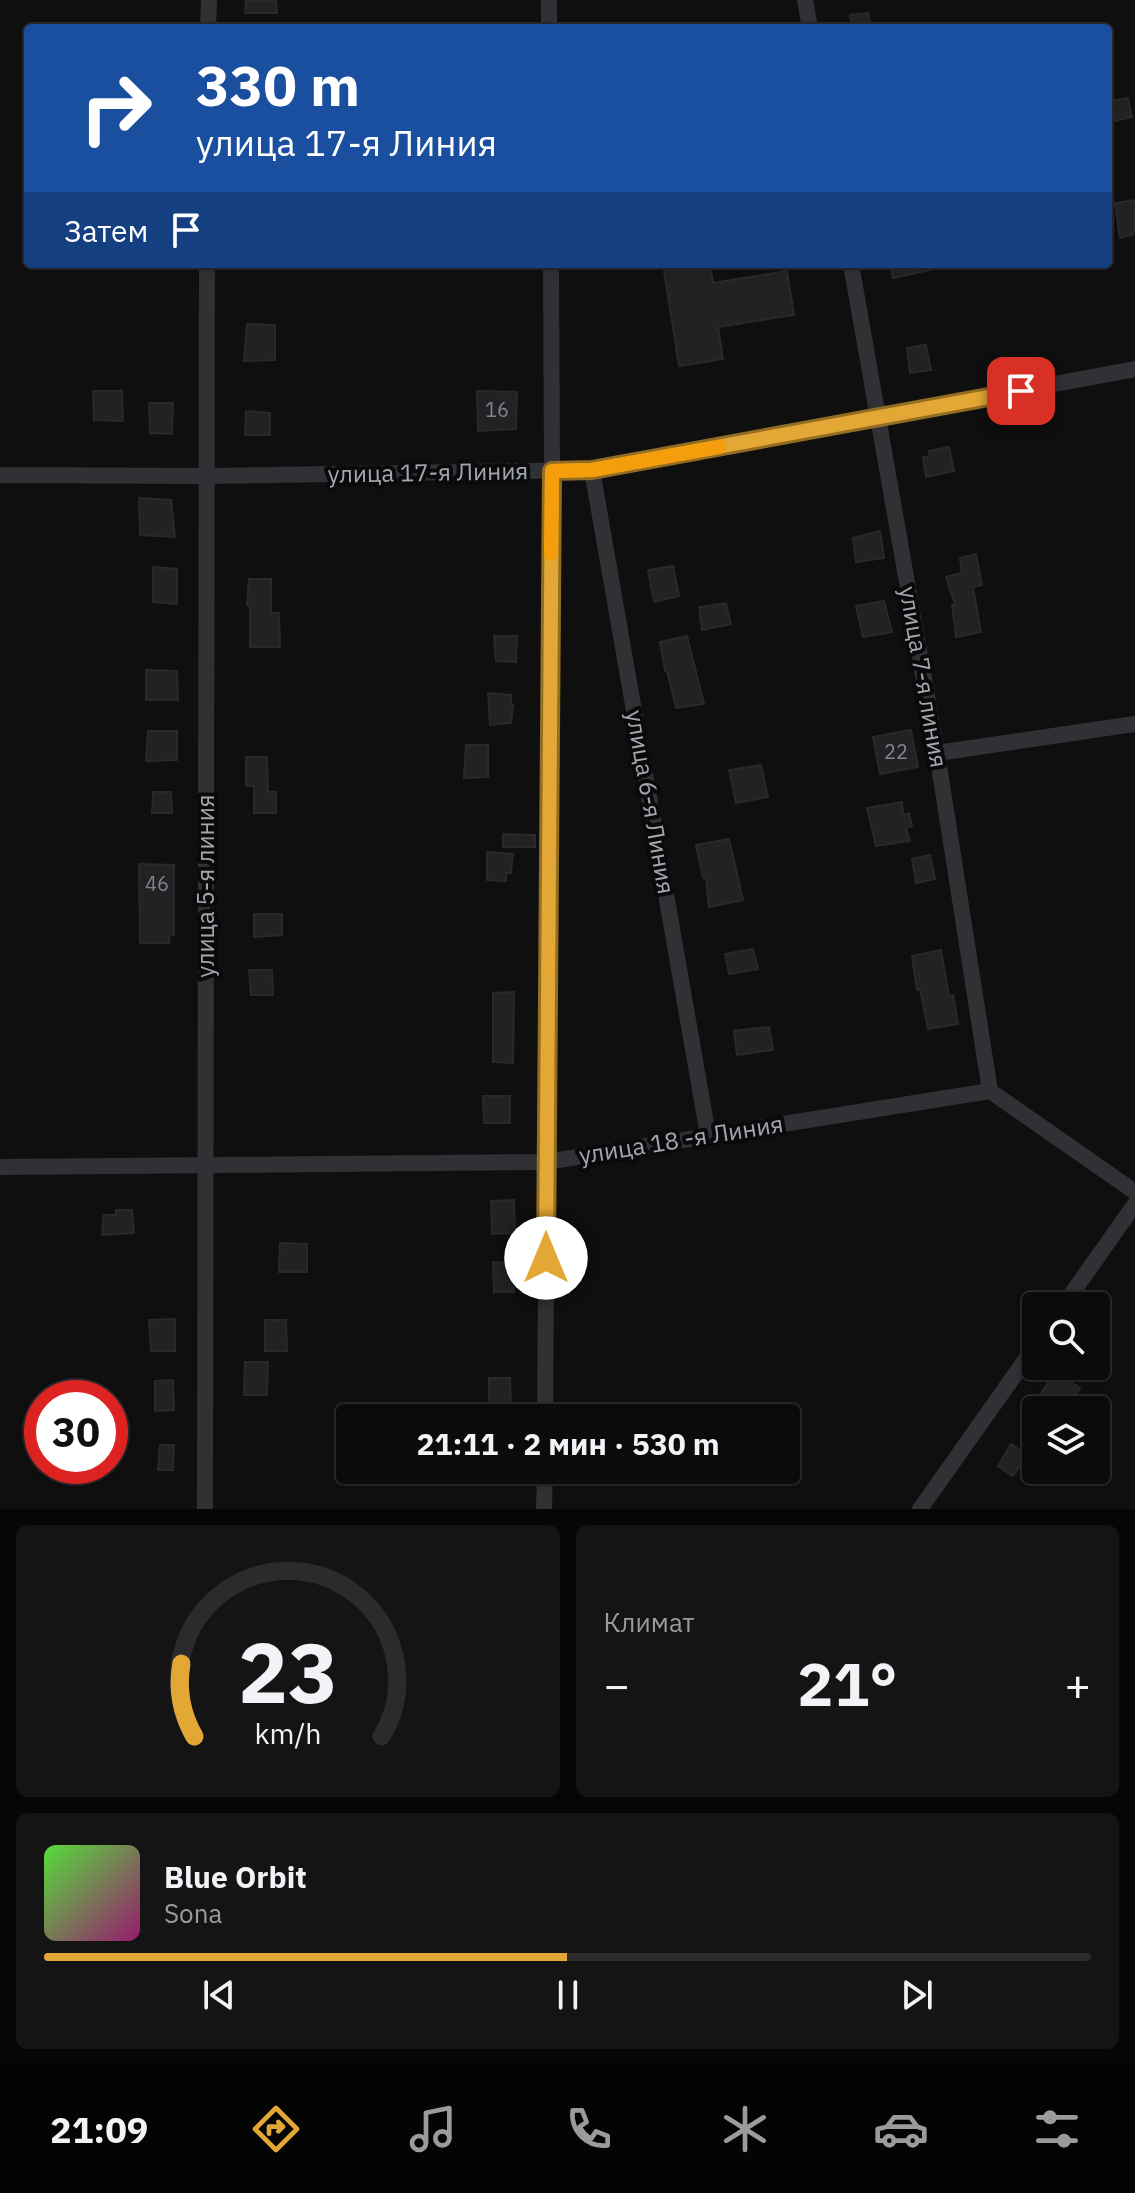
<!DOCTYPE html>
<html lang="ru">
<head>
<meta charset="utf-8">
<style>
  :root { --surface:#0b0b0c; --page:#141415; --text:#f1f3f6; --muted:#9a9b9d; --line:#2b2b2d; --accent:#e2a735 }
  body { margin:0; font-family:"IBM Plex Sans",sans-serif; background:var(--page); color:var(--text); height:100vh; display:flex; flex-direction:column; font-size:30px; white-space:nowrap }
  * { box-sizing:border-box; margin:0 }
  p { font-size:26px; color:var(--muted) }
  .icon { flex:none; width:44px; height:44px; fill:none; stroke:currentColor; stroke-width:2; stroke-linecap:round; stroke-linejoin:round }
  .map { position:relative; height:1509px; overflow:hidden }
  .details { display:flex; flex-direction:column; gap:16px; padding:16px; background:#060607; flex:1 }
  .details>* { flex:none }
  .hud { position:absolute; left:24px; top:24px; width:1088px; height:244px; border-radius:8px; box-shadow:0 2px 6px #0004,0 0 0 2px var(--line); background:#1a4fa0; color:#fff; overflow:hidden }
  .controls { position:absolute; left:1022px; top:1292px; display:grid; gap:16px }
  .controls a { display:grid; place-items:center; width:88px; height:88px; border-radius:8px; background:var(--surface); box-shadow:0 2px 6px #0004,0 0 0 2px var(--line); font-size:40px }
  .speed { position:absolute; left:24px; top:1380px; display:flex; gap:16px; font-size:40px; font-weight:700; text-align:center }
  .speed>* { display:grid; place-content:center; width:104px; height:104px; border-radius:50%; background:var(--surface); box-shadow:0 2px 6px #0004,0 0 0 2px var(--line); line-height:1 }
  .speed .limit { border:12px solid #d22; background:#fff; color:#111 }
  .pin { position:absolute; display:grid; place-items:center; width:68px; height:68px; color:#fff; margin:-34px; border-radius:16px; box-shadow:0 4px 12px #0006 }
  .me { position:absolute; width:88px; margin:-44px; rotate:0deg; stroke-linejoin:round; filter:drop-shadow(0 0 6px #0008) }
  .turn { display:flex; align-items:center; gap:28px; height:168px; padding:0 40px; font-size:36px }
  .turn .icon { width:104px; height:104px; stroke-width:2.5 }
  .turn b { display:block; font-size:56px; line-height:68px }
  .then { display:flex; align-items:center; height:76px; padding:0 40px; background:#0003; gap:16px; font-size:30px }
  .big { font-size:60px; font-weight:700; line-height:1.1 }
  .details .card { flex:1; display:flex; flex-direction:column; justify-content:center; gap:12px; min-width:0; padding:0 28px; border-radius:12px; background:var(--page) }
  .details .dial { align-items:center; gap:0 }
  .dial svg { height:208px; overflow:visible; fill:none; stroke:var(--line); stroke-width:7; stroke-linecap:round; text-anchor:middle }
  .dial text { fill:var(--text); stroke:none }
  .song { display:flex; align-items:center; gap:24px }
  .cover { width:96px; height:96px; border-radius:12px; background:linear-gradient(135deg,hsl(110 70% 55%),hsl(320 70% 35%)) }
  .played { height:8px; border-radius:4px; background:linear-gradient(90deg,var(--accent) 50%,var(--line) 50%) }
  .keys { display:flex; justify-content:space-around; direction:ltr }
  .heat { display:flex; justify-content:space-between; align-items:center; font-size:44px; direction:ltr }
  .details .tiles { flex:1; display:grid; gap:16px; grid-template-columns:1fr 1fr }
  .card:last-child { grid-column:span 2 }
  .trip { position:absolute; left:336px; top:1404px; width:464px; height:80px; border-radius:8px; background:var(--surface); box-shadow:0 2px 6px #0004,0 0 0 2px var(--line); font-weight:700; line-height:80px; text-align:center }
  .tabs { display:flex; height:128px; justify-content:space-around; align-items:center; background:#040405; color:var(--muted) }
  .tabs .icon { width:56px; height:56px }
  .tabs .selected { color:var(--accent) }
  .tabs b { font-size:36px; color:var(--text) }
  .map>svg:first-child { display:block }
  .building { fill:#222224; stroke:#29292c; stroke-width:2 }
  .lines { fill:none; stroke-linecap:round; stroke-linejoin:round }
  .minor { stroke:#303135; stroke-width:16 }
  .route-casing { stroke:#936d22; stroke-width:20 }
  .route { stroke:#e2a735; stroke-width:14 }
  .slow { stroke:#f59e0b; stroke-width:14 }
  .labels { text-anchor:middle; stroke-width:8; stroke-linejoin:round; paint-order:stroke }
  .number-label { font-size:20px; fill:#80848c }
  .street-label { font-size:24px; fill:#a1a6b0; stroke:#0a0a0b }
</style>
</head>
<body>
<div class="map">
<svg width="1135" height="1509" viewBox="0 0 1135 1509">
  <rect width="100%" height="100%" fill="#0f0f10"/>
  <g class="building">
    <path d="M246,0h30l1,13h-32z"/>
    <path d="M868,13l3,15h-19l-2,-13z"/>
    <path d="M1128,98l4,19 -18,4 -3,-20z"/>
    <path d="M1135,200v34l-15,4 -5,-35z"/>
    <path d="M663,264h47l3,19 74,-12 7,44 -76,12 5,32 -44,7z"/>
    <path d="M890,264h40v6l-37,8z"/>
    <path d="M247,324l28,1v35l-31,1z"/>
    <path d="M926,345l5,25 -21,3 -3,-25z"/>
    <path d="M93,391h29l1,30 -29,-1z"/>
    <path d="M477,391l40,1 -1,37 -38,2z"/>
    <path d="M149,403h24l-1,31 -22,-1z"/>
    <path d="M246,411l24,2v22h-25z"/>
    <path d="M949,447l5,24 -28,6 -3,-20 7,-1 -1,-5z"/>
    <path d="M139,498l32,2 4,37 -35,-2z"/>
    <path d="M880,531l4,27 -28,4 -3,-24z"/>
    <path d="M976,554l6,31 -9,2 8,45 -25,5 -4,-32h3l-9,-28 16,-4 -2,-15z"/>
    <path d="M673,566l6,30 -25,6 -6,-32z"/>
    <path d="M153,567l24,2v35l-24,-2z"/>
    <path d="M249,579h22v34h8l1,34h-30v-42h-3z"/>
    <path d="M884,601l8,31 -29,5 -7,-31z"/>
    <path d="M726,603l5,21 -29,6 -3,-23z"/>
    <path d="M494,636h23l-1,26 -20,-1z"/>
    <path d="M687,636l17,68 -28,4 -9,-37h-2l-5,-29z"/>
    <path d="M146,670l31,1 1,29h-32z"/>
    <path d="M488,693l23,2v10h2l-2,18 -21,2z"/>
    <path d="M911,730l7,37 -38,7 -7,-37z"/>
    <path d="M148,731h29v29l-31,1z"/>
    <path d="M466,745h22v32l-24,1z"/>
    <path d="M246,757h21l1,35h8v21h-22v-27h-8z"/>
    <path d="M761,765l7,32 -32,6 -7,-33z"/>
    <path d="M153,792h18l1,21h-20z"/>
    <path d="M902,802l1,13 6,-2 3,13 -6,2 4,13 -34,5 -9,-38z"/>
    <path d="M503,834l32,1v12h-32z"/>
    <path d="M729,839l14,61 -34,7 -3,-29h-3l-7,-33z"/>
    <path d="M487,852l26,2 -2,19h-5v8l-19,-1z"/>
    <path d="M930,855l5,24 -19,4 -4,-24z"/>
    <path d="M139,864l35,1v70l-5,1v7h-29z"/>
    <path d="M254,914h28v21l-28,2z"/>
    <path d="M753,949l5,20 -29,5 -4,-20z"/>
    <path d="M941,950l8,46 4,-1 5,29 -30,5 -8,-40 -3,1 -5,-34z"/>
    <path d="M249,970h23l1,25h-22z"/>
    <path d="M514,992l-1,71 -20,-1v-69z"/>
    <path d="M769,1027l4,23 -36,5 -3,-24z"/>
    <path d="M483,1096h27v27h-26z"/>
    <path d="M514,1200l1,33 -23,1 -1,-33z"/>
    <path d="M116,1210h16l2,23 -32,2 2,-20h12z"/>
    <path d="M280,1243l27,1v28h-28z"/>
    <path d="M493,1262l19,1 2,29h-20z"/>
    <path d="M175,1319v32h-24l-2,-31z"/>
    <path d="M265,1320h21l1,31h-22z"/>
    <path d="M245,1362h23l-1,33h-23z"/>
    <path d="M1055,1372l25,16 -13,22h-19l-13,-7z"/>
    <path d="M489,1378h21l1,32h-22z"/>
    <path d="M173,1380l1,30 -19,1v-30z"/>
    <path d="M1011,1444l16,11 -14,21 -15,-10z"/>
    <path d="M160,1445h14l-1,25h-15z"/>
  </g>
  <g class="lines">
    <g class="minor">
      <path d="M549,0v28"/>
      <path d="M805,0l5,28"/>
      <path d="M208,28l1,-28"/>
      <path d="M851,264l86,489 53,338"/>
      <path d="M592,470l116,665"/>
      <path d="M0,475l205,1 387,-6 543,-101"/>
      <path d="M937,753l198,-29"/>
      <path d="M0,1167l546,-5 444,-71 145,101"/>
      <path d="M1063,1306l72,-102"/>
      <path d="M545,1418l7,-947 -1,-207"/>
      <path d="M205,1509l2,-1245"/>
      <path d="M544,1509l1,-39"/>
      <path d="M920,1509l116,-164"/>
    </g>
  </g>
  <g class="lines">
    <defs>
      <path id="route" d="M546,1258l6,-787 40,-1 429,-79"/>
    </defs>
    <use href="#route" class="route-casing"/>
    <use href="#route" class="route"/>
    <path class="slow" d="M551,554l1,-83 40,-1 127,-23"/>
  </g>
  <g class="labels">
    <g class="number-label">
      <text x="497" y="417">16</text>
      <text x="896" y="759">22</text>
      <text x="157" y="891">46</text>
    </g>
    <g class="street-label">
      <text transform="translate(428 473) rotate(-1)" y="8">улица 17-я Линия</text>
      <text transform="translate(923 677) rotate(80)" y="8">улица 7-я линия</text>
      <text transform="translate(650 802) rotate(80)" y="8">улица 6-я Линия</text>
      <text transform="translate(206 886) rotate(-90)" y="8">улица 5-я линия</text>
      <text transform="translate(681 1140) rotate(-9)" y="8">улица 18 -я Линия</text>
    </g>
  </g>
</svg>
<div class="controls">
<a><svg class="icon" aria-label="search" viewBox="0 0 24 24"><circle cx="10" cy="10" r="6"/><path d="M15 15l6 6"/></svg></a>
<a><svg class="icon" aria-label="layers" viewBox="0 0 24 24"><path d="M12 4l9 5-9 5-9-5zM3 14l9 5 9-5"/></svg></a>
</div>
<div class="speed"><div class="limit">30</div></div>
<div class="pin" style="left:1021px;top:391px;background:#d93025"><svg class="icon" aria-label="arrive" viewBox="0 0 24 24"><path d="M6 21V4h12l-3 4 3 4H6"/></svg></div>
<svg class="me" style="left:546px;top:1258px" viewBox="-20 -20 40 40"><circle r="19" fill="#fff"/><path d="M0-13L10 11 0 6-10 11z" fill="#e2a735"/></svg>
<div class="trip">21:11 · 2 мин · 530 m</div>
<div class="hud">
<div class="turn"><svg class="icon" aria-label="right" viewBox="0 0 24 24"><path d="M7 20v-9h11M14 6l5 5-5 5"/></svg><div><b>330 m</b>улица 17-я Линия</div></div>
<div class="then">Затем<svg class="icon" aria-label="arrive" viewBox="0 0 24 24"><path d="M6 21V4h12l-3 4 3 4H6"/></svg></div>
</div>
</div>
<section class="details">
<div class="tiles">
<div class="card dial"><svg viewBox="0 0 100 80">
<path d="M14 69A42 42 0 1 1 86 69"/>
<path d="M14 69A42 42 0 0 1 9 41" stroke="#e2a735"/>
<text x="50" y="56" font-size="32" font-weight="700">23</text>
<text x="50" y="72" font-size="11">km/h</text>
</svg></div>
<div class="card"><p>Климат</p>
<div class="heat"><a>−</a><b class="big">21°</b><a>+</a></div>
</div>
<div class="card">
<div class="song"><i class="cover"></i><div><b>Blue Orbit</b><p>Sona</p></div></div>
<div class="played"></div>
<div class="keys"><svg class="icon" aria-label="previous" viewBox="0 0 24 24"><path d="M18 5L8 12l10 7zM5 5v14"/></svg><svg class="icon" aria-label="pause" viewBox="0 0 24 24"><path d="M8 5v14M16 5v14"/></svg><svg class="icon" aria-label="next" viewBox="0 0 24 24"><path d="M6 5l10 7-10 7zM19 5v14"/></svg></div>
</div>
</div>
</section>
<nav class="tabs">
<b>21:09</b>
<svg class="icon selected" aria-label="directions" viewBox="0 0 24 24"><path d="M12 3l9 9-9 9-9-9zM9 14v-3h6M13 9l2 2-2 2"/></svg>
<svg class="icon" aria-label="music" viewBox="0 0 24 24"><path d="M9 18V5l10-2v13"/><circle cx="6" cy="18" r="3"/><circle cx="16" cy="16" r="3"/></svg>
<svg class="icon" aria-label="phone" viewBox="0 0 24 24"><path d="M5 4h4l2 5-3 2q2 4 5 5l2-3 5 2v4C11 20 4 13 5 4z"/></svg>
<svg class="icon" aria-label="climate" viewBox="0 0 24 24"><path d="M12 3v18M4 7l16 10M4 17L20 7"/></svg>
<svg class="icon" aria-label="car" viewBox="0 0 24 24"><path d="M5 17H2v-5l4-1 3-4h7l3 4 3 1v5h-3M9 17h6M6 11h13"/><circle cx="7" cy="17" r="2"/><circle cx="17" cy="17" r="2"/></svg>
<svg class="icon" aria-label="filters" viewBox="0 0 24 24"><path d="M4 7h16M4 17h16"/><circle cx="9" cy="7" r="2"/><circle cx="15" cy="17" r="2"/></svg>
</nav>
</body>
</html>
